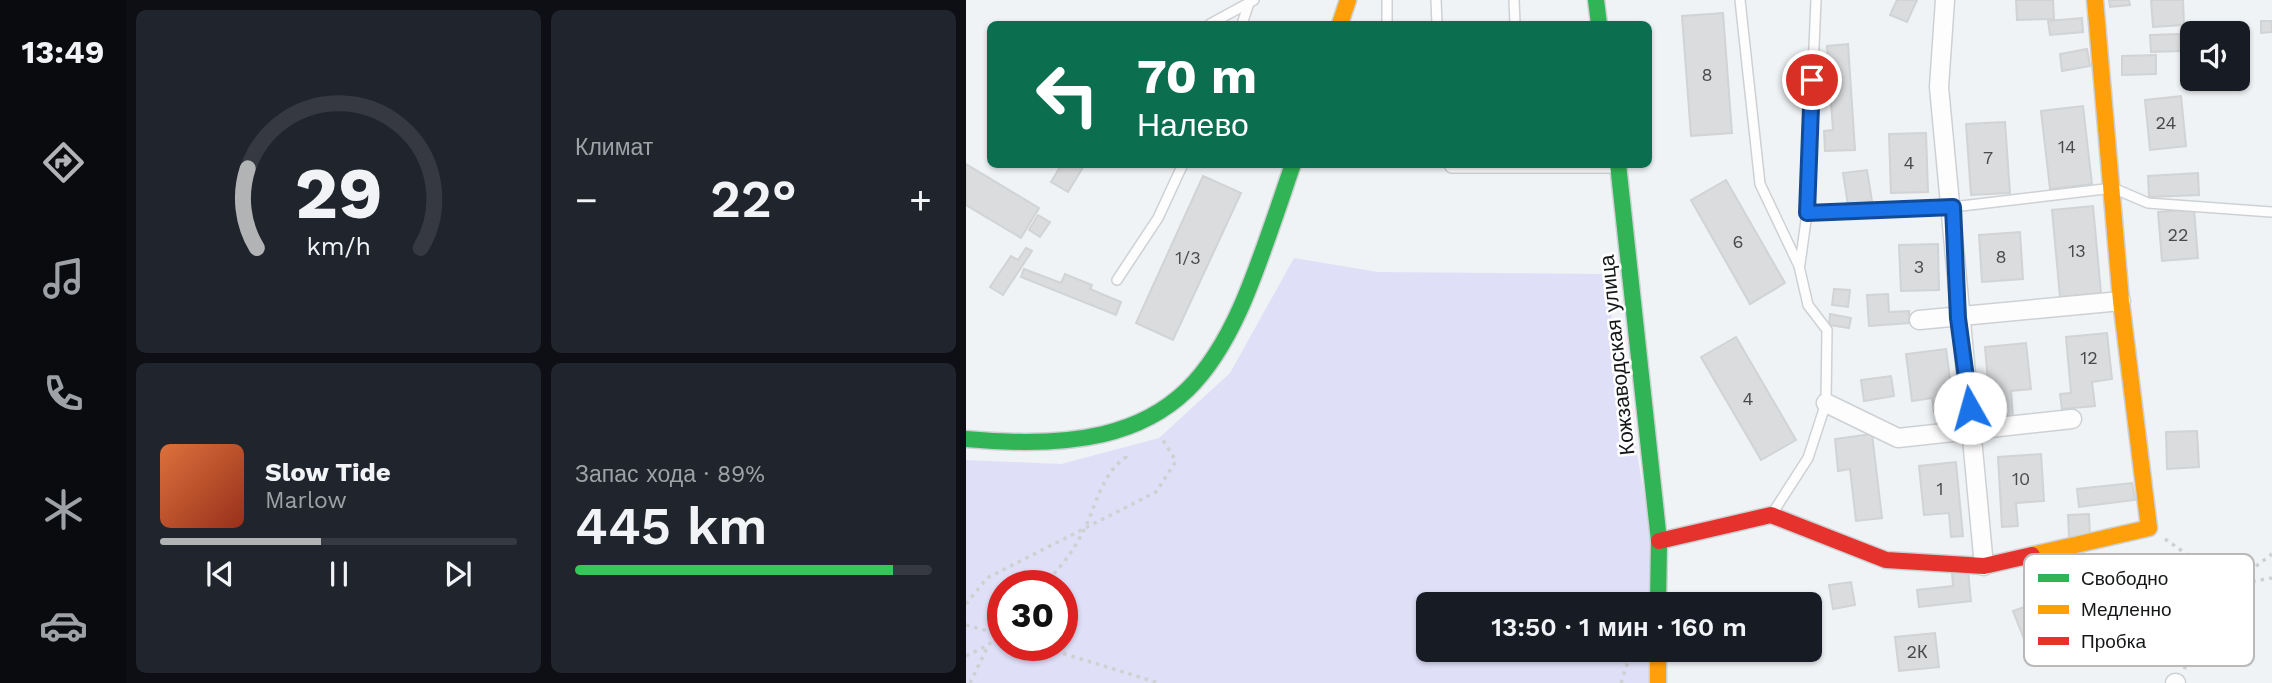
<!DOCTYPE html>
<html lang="ru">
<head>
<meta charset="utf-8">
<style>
  :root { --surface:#171b24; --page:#20242c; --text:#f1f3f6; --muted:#9ea1a6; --line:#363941; --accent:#b1b3b5 }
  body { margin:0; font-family:"Work Sans",sans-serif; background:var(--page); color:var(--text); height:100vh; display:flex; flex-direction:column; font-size:26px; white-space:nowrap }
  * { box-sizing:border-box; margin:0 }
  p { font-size:23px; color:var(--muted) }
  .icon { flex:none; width:38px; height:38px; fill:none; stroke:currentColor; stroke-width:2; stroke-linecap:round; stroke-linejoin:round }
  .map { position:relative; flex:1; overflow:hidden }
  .sheet { display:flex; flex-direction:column; gap:10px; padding:10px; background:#0d0f14; width:840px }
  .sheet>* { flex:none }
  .top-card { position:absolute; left:21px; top:21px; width:665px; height:147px; border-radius:10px; box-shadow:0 2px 5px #0004; background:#0b6e4f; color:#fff; overflow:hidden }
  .fabs { position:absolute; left:1214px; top:21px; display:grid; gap:14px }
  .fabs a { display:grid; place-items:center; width:70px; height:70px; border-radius:10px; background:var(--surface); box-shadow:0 2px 5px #0004; font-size:35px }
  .speed { position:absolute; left:21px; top:570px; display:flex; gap:14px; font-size:35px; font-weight:700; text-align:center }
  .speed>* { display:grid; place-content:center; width:91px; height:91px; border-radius:50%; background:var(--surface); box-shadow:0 2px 5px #0004; line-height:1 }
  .speed .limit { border:10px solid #d22; background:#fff; color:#111 }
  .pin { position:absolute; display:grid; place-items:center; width:60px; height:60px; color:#fff; margin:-30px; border:4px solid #fff; border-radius:50%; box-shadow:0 2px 7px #0007 }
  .me { position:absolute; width:77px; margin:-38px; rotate:353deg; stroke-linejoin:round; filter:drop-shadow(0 0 5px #0008) }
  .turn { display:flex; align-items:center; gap:24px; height:147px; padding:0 35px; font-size:32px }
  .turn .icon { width:91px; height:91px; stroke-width:2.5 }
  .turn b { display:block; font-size:49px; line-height:60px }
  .big { font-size:52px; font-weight:600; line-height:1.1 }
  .sheet .card { flex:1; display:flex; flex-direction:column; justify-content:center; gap:10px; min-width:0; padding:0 24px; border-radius:10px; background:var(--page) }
  .sheet .dial { align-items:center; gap:0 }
  .dial svg { height:182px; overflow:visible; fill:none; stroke:var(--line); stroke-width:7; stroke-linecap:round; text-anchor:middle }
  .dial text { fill:var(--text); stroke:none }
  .song { display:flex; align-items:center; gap:21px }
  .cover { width:84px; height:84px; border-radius:10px; background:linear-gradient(135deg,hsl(20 70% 55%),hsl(10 70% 35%)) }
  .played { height:7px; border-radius:4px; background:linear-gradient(90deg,var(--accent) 45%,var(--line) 45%) }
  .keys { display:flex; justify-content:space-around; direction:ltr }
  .heat { display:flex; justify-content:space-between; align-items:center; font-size:38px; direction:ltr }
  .charge { height:10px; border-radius:5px; background:linear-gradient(90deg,#34c759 89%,var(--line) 0) }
  .sheet .tiles { flex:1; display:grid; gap:10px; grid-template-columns:repeat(2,1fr) }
  .trip { position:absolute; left:450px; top:592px; width:406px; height:70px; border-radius:10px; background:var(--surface); box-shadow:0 2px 5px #0004; font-weight:600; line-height:70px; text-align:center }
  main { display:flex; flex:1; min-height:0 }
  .tab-bar { display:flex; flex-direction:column; width:126px; justify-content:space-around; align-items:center; background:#090b0e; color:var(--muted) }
  .tab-bar .icon { width:49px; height:49px }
  .tab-bar .on { color:var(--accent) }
  .tab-bar b { font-size:32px; color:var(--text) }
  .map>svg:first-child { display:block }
  .green { fill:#e0dff8; fill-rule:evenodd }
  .building { fill:#dadcde; stroke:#d1d3d5; stroke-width:2 }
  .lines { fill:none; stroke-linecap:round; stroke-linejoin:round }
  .lane-casing { stroke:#ced1d3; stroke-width:12 }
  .street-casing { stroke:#ced1d3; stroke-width:21 }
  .fast-casing { stroke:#ced1d3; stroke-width:19 }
  .slow-casing { stroke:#ced1d3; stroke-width:19 }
  .jam-casing { stroke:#ced1d3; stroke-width:19 }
  .path { stroke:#cfd0d1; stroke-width:3.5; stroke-dasharray:3.5 5; stroke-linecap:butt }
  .lane { stroke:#fdfdfe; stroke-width:9 }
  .street { stroke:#fdfdfe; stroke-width:18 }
  .fast { stroke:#30b455; stroke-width:16 }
  .slow { stroke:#ff9f0a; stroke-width:16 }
  .jam { stroke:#e5322d; stroke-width:16 }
  .route-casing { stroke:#114b97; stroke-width:18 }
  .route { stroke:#1a73e8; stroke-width:12 }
  .labels { text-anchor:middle; stroke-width:5; stroke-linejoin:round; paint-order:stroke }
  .number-label { font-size:18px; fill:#484a4c }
  .street-label { font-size:21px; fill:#151718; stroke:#fff }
  .key { fill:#fff; stroke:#b9b9ba; stroke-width:2 }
  .key-label { font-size:19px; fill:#151718 }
</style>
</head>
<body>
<main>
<nav class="tab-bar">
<b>13:49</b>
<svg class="icon on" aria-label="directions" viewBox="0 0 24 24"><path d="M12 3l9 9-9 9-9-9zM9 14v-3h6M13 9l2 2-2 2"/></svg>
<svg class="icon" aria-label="music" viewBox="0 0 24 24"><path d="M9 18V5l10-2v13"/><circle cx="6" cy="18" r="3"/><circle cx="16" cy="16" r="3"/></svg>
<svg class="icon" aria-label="phone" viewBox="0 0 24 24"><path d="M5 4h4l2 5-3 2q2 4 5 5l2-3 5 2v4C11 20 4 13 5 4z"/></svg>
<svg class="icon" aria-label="climate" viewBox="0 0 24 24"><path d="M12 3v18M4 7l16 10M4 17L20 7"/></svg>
<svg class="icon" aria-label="car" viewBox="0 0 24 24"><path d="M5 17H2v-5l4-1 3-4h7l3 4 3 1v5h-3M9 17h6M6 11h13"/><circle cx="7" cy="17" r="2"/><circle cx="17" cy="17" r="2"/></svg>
</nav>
<section class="sheet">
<div class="tiles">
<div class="card dial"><svg viewBox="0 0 100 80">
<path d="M14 69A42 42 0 1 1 86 69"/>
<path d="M14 69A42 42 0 0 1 10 34" stroke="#b1b3b5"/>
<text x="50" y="56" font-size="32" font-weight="700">29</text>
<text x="50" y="72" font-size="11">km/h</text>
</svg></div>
<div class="card"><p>Климат</p>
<div class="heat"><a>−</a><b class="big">22°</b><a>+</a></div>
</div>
<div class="card">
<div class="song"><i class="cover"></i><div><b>Slow Tide</b><p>Marlow</p></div></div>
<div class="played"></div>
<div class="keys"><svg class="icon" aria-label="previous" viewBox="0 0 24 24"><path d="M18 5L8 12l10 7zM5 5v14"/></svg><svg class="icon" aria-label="pause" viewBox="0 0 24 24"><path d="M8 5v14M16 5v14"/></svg><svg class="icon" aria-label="next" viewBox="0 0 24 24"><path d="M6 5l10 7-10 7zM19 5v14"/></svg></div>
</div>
<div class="card"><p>Запас хода · 89%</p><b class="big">445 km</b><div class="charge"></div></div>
</div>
</section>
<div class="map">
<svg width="1306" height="683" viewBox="0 0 1306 683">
  <rect width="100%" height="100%" fill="#f0f3f5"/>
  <path class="green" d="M328,258l84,14 226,2 48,262v68h-224v45h225v34h-687v-223l95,4 98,-26 71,-65zM37,586h59v60h-59z"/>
  <g class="building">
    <path d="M931,0h20l-10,22 -17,-7z"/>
    <path d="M1050,0h37l1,19 -37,1z"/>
    <path d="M1143,0h20l1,5 -20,2z"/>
    <path d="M1185,0h32l1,25 -31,2z"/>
    <path d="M757,13l9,120 -41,3 -9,-120z"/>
    <path d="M1116,18l1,14 -33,3 -2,-14z"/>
    <path d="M1295,21h11v11l-11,1z"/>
    <path d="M1214,34l1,17 -30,1 -1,-17z"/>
    <path d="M882,44l7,106 -30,1 -1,-20 9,-1 -6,-84z"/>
    <path d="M1121,49l3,17 -28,5 -2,-17z"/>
    <path d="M1190,55v19l-34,1v-19z"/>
    <path d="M1215,96l5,50 -36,4 -5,-50z"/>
    <path d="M1117,106l9,78 -42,5 -9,-78z"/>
    <path d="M1039,122l5,71 -39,2 -5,-71z"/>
    <path d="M960,133l2,59 -37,1 -2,-59z"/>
    <path d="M0,164l73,44 -18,30 -55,-33z"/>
    <path d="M96,164h23l-17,28 -17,-10z"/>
    <path d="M901,170l5,31 -24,4 -5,-32z"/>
    <path d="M1232,173l1,22 -50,2 -1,-21z"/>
    <path d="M237,176l38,17 -68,147 -37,-17z"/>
    <path d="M760,180l59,103 -35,21 -59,-104z"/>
    <path d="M1127,206l8,87 -41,4 -8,-87z"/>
    <path d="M1228,209l4,49 -36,3 -4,-49z"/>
    <path d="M72,215l12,7 -10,15 -11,-7z"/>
    <path d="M1054,232l3,47 -41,3 -3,-47z"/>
    <path d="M972,244l1,46 -38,1 -2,-46z"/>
    <path d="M60,248l6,3 -29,44 -13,-8 21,-31 7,4z"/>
    <path d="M58,269l37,14 4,-9 27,11 -2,4 31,13 -5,13 -95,-38z"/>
    <path d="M868,289l16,1 -2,17 -16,-2z"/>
    <path d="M922,294l1,18 20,-1 1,12 -41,3 -2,-31z"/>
    <path d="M864,314l21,4 -2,10 -20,-3z"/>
    <path d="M1141,333l5,46 -20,3 3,24 -33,3 -2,-15 11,-1 -5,-56z"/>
    <path d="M770,337l60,103 -35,20 -60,-103z"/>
    <path d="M1060,343l5,46 -20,2 2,25 -27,3 -3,-25 6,-1 -4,-46z"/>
    <path d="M980,349l8,60 -20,3 -2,-14 -20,3 -6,-47z"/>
    <path d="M925,376l3,20 -30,5 -3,-21z"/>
    <path d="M1231,431l2,36 -32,2 -1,-37z"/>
    <path d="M906,434l10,84 -26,3 -6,-52 -12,2 -3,-32z"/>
    <path d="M1075,454l3,47 -28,2 2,23 -16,1 -4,-70z"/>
    <path d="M990,462l7,74 -12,1 -2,-24 -25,2 -5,-49z"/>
    <path d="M1166,483l3,17 -56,7 -2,-18z"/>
    <path d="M1123,514l1,22 -21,1 -1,-22z"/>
    <path d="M1002,571l3,30 -52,6 -2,-17 36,-4 -1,-13z"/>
    <path d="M885,582l4,23 -22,4 -4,-24z"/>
    <path d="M1080,599l10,28 -32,12 -11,-28z"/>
    <path d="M969,633l4,34 -40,4 -4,-34z"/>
  </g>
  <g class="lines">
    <defs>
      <g id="lane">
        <path d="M421,0v24"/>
        <path d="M470,0l1,24"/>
        <path d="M548,0l1,24"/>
        <path d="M774,0l20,184 39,82 9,39 19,25 -1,73 -18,55 -36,56"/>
        <path d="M244,24l44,-24"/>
        <path d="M276,24l7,-21"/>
        <path d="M482,164l3,4h166"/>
        <path d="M841,213l146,-6 160,-19 35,15 123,9"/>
        <path d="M834,264l7,-51 9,-213"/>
        <path d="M151,280l41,-62 25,-54"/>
      </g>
      <g id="street">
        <path d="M979,0l-6,87 45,479"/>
        <path d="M953,320l202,-19"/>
        <path d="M860,403l72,35 174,-19"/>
        <path d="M1209,683h1"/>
      </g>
      <g id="fast">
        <path d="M630,0l3,24"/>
        <path d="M652,164l41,377 -1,63"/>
        <path d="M0,439c238,22 260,-79 327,-275"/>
      </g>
      <g id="slow">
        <path d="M374,24l8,-24"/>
        <path d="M1066,555l117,-27 -28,-227 -26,-301"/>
        <path d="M692,649v34"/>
      </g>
      <path id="jam" d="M693,541l112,-26 115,45 98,6 48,-11"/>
    </defs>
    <use href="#lane" class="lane-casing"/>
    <use href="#street" class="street-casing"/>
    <use href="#fast" class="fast-casing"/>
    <use href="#slow" class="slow-casing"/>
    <use href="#jam" class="jam-casing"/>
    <g class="path">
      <path d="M1199,539l66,46 41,-7"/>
      <path d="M76,586c18,-17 32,-36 43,-58 12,-26 17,-54 41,-71l-1,-5"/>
      <path d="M0,604l21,-26 169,-86 20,-31 -15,-24"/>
      <path d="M0,625l37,10"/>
      <path d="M73,646l120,37"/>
      <path d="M0,656l20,-10"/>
      <path d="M1218,669l47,-84 41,-31"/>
      <path d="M4,683l18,-37 15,-20"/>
      <path d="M655,683l11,-34"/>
    </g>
    <use href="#lane" class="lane"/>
    <use href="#street" class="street"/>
    <use href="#fast" class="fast"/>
    <use href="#slow" class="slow"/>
    <use href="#jam" class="jam"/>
  </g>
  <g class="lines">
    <defs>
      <path id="route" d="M846,80l-5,133 146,-6 5,111 12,90"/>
    </defs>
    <use href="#route" class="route-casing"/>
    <use href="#route" class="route"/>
  </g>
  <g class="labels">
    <g class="number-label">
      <text x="741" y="81">8</text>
      <text x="1200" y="129">24</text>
      <text x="1101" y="153">14</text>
      <text x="1022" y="164">7</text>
      <text x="943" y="169">4</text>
      <text x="1212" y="241">22</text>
      <text x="772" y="248">6</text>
      <text x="1111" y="257">13</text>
      <text x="1035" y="263">8</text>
      <text x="222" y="264">1/3</text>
      <text x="953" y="273">3</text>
      <text x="1123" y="364">12</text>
      <text x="782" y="405">4</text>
      <text x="1055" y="485">10</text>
      <text x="974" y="495">1</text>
      <text x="951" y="658">2К</text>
    </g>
    <g class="street-label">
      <text transform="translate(651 355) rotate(-96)" y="7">Кожзаводская улица</text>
    </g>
  </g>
  <rect x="1058" y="554" width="230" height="112" rx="10" class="key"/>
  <rect x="1072" y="574" width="31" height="8" fill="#30b455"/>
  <rect x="1072" y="605" width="31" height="9" fill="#ff9f0a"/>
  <rect x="1072" y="637" width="31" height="8" fill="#e5322d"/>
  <g class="key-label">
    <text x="1115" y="585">Свободно</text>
    <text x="1115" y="616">Медленно</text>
    <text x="1115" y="648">Пробка</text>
  </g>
</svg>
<div class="fabs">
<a><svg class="icon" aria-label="sound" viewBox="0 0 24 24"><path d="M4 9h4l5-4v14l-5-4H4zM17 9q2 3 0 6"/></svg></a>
</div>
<div class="speed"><div class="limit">30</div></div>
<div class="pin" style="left:846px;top:80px;background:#d93025"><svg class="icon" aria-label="arrive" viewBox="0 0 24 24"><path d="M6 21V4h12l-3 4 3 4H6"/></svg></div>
<svg class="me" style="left:1004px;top:408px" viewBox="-20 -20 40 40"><circle r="19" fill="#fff"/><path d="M0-13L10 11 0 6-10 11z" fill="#1a73e8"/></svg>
<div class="trip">13:50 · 1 мин · 160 m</div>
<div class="top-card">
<div class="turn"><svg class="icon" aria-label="left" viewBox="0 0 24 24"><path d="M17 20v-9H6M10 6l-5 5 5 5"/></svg><div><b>70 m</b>Налево</div></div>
</div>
</div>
</main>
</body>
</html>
